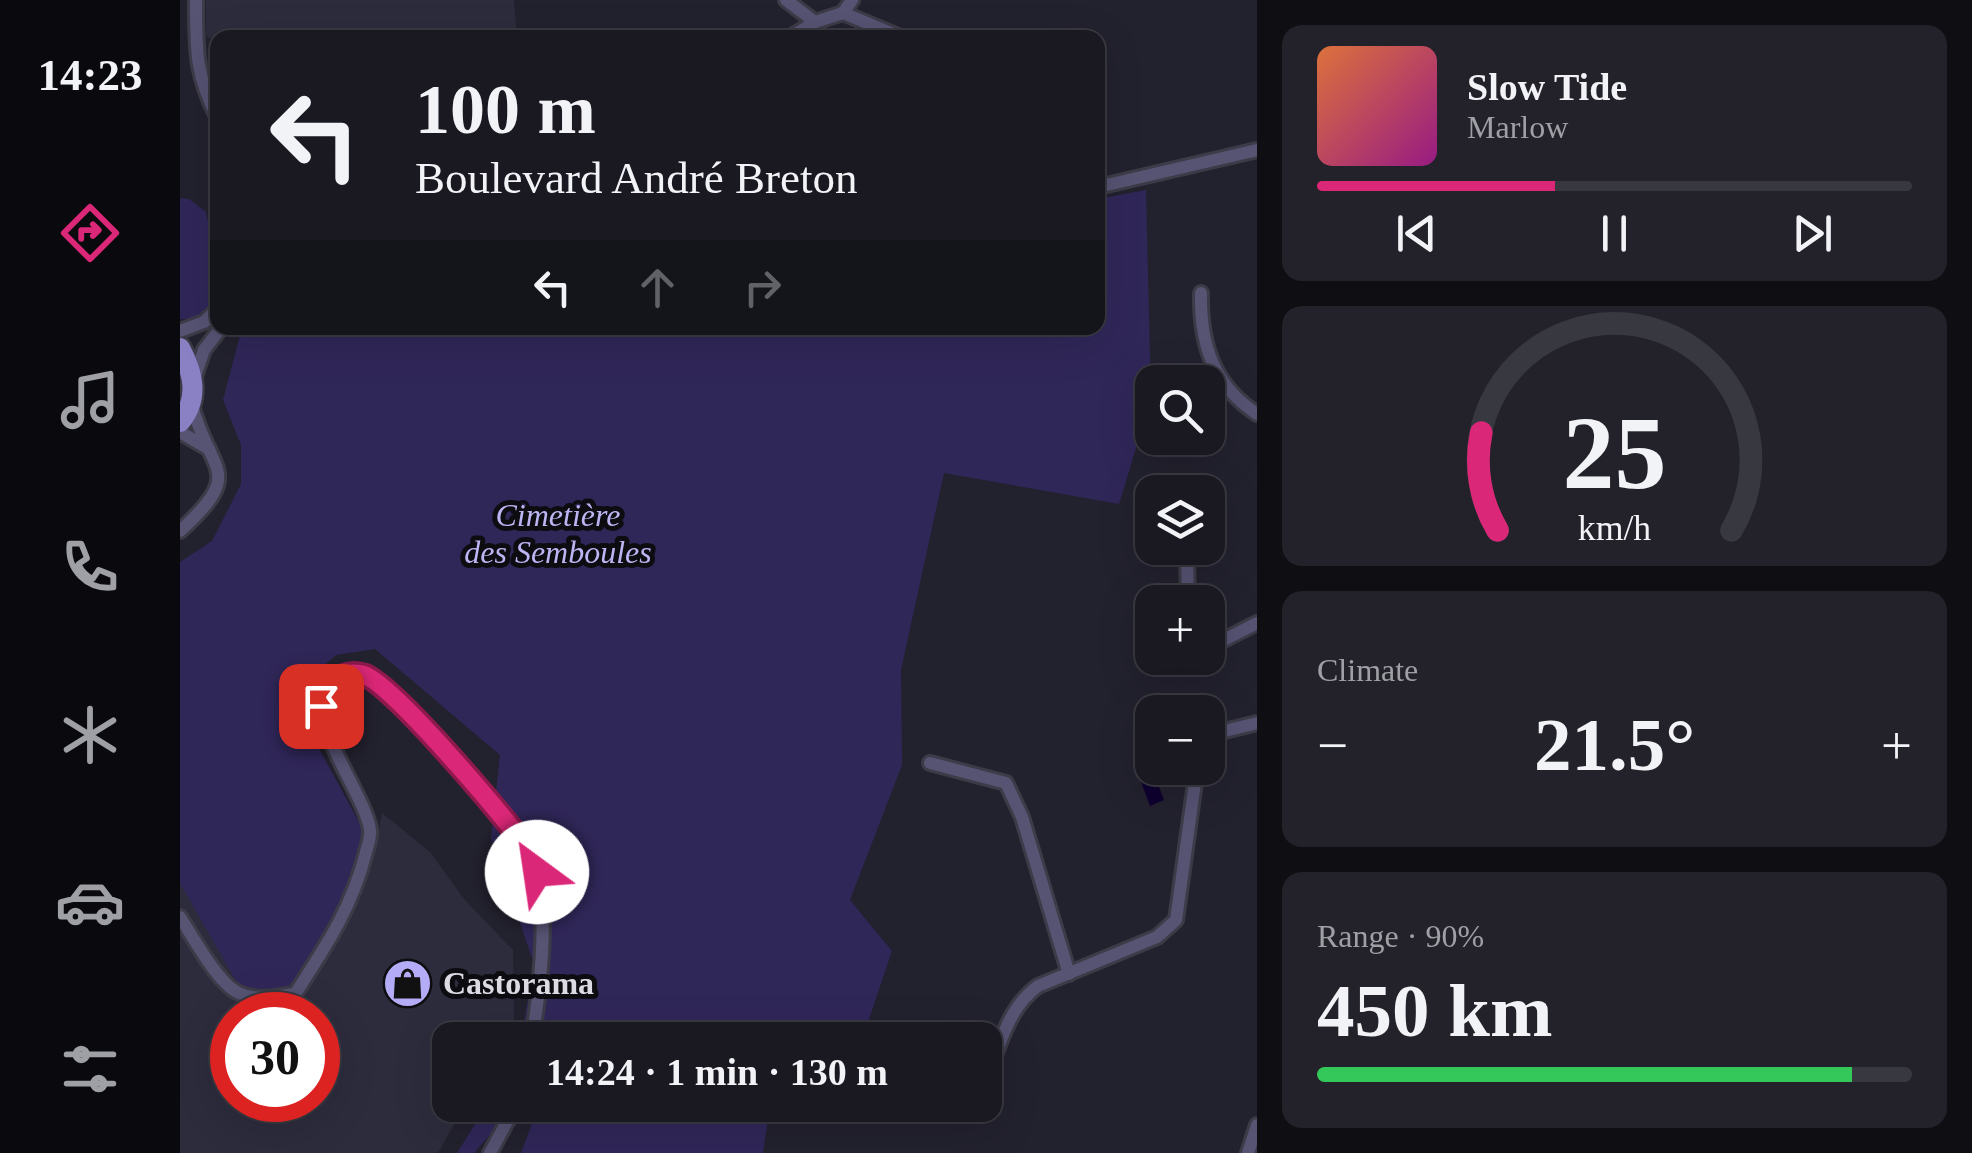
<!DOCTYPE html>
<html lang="en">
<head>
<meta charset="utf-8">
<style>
  :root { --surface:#1a1922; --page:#23222a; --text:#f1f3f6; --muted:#9fa0a5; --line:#383840; --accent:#db2777 }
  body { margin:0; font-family:Georgia,serif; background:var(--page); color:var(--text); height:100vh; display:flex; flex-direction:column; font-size:38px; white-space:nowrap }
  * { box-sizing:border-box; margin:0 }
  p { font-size:32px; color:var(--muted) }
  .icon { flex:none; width:55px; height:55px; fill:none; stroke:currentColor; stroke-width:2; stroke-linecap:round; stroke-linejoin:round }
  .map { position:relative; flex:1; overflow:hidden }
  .panel { display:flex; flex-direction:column; gap:25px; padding:25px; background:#0e0e13; width:715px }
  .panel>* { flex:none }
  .banner { position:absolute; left:30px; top:30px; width:895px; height:305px; border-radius:20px; box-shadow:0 10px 40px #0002,0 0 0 2px var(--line); background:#1a1922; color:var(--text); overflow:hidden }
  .tools { position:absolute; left:955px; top:365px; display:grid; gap:20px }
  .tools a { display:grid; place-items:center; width:90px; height:90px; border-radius:20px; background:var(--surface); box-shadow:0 10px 40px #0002,0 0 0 2px var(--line); font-size:50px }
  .speed { position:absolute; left:30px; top:992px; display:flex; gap:20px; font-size:50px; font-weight:700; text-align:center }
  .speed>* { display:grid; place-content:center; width:130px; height:130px; border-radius:50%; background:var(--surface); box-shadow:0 10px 40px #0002,0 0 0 2px var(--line); line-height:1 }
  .speed .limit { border:15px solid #d22; background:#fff; color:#111 }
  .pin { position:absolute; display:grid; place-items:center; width:85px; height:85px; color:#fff; margin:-42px; border-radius:20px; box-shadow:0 5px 15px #0006 }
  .me { position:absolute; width:110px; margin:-55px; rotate:329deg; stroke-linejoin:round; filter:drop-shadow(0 0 8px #0008) }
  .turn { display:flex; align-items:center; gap:35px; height:210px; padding:0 40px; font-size:45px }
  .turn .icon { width:130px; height:130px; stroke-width:2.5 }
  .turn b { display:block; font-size:70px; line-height:85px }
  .lanes { display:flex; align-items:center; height:95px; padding:0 40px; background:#0003; justify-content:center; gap:50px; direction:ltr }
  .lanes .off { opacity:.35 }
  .big { font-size:75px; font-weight:700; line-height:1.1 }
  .panel .widget { flex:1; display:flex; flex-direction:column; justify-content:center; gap:15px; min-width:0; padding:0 35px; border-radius:20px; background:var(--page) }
  .panel .dial { align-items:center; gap:0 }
  .dial svg { height:260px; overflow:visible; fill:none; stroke:var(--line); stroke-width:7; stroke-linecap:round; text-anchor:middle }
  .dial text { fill:var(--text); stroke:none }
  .song { display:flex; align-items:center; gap:30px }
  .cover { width:120px; height:120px; border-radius:15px; background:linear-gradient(135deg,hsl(20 70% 55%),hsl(310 70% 35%)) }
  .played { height:10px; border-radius:5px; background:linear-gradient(90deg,var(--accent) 40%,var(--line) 40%) }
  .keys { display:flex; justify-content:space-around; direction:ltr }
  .heat { display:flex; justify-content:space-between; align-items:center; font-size:55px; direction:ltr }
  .charge { height:15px; border-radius:8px; background:linear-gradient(90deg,#34c759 90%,var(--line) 0) }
  .trip { position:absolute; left:252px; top:1022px; width:570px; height:100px; border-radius:20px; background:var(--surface); box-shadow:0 10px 40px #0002,0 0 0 2px var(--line); font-weight:700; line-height:100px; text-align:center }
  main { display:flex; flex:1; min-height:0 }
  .menu { display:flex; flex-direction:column; width:180px; justify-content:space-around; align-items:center; background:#0a0a0e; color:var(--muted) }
  .menu .icon { width:70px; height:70px }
  .menu .selected { color:var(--accent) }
  .menu b { font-size:45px; color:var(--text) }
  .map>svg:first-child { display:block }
  .built { fill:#2d2c3d; fill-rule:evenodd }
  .green { fill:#302759 }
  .water { fill:#0e002f }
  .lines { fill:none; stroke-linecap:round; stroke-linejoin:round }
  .street-casing { stroke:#3c3b47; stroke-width:18 }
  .primary-casing { stroke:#3c3b47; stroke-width:25 }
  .street { stroke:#565373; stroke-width:12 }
  .primary { stroke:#8981c3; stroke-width:20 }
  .route-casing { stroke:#8e194d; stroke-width:25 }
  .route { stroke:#db2777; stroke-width:18 }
  .labels { text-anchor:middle; stroke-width:10; stroke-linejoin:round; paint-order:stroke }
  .park-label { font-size:32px; font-style:italic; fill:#bcb5f3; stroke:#0c0c11 }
  .poi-label { font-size:32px; font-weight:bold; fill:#dcdbe4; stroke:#0c0c11; text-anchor:start }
</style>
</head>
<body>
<main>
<nav class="menu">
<b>14:23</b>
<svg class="icon selected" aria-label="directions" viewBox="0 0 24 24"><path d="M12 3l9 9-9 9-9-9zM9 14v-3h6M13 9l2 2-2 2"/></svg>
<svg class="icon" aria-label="music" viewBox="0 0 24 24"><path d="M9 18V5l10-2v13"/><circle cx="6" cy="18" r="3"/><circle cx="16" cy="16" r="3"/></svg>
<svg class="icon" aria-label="phone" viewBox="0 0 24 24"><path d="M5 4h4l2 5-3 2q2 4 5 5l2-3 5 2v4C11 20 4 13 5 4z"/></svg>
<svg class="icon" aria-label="climate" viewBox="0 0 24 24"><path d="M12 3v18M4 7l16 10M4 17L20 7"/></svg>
<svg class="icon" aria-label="car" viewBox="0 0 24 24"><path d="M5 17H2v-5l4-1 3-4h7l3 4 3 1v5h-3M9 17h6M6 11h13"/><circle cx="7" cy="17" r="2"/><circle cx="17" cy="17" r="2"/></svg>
<svg class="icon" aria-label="filters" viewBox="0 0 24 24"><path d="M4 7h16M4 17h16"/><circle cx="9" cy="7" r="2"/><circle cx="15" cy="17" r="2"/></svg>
</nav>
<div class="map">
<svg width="1077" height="1153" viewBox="0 0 1077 1153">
  <rect width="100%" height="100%" fill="#22212e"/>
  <g class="built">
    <path d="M26,0h308l3,37 -299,1 -1,4 -11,-6z"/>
    <path d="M202,813l48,39 34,47 49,51 1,69 -12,21h-52v65h15l-27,48h-258v-292l104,153 90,-160zM52,1015h86v85h-86z"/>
  </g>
  <g class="green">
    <path d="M966,190l5,209 -32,105 -175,-31 -43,197 1,95 -52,135 42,51 -30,89h-341l13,-76 -43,-126 9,-83 -125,-106 -39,6 -19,17 -12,33 5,27 55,101 -15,57 -58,99 -30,3 -22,-4 -60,-105v-321l32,-21 29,-57v-39l-18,-45 19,-72h856v-129z"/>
    <path d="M0,198l9,1 17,13c6,31 31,112 -26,107z"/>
    <path d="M307,1105h29l-42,48h-17z"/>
    <path d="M359,1105h231l-7,48h-242z"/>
  </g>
  <path class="water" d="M974,774l10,26 -14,6 -10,-27z"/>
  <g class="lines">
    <defs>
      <g id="street">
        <path d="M16,0c0,47 -1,76 22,118"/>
        <path d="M606,0l29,22"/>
        <path d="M663,13l60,25"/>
        <path d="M609,38l26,-16 28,-9 9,-13"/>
        <path d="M918,187l159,-37"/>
        <path d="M1021,293c-1,51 12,92 56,121"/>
        <path d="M0,331l24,-9 14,-13"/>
        <path d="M14,379l10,-29 17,-22"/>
        <path d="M0,432l29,17"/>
        <path d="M0,531c67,-61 29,-58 12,-126"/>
        <path d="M1007,555l1,47"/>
        <path d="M1028,648l49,-25"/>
        <path d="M1008,658h1"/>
        <path d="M1028,735l49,-12"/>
        <path d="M750,763l76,20 16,34 47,157"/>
        <path d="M0,917c13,20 38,67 59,76 18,9 38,3 56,1 31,-48 57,-86 71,-142 2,-7 5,-15 4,-22 -5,-40 -84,-132 -27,-155 12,-4 26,0 36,7 18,13 32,33 47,50 31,34 100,98 111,142 12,42 2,122 -5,166"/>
        <path d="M812,1062c12,-29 20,-57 46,-76l119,-49 19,-17 21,-152"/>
        <path d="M310,1153l26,-48"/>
        <path d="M1068,1153l9,-28"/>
      </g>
      <path id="primary" d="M0,348c13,24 20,50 0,74"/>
    </defs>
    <use href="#street" class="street-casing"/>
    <use href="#primary" class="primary-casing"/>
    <use href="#street" class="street"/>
    <use href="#primary" class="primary"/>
  </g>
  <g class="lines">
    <defs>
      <path id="route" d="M141,706c6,-20 19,-38 43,-31 28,9 133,134 155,163 8,10 13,23 18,34"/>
    </defs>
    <use href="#route" class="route-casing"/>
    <use href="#route" class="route"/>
  </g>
  <defs>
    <symbol id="shop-disc" viewBox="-11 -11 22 22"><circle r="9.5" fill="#b5acf8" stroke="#0c0c11"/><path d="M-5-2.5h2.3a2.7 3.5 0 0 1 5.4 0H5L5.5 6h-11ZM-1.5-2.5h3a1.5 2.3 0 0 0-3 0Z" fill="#111"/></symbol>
  </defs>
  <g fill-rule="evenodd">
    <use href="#shop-disc" x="200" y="956" width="55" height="55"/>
  </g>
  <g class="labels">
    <g class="park-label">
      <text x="378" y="526">Cimetière<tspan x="378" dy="37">des Semboules</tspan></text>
    </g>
    <g class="poi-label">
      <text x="263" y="994">Castorama</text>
    </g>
  </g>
</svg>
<div class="tools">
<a><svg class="icon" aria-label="search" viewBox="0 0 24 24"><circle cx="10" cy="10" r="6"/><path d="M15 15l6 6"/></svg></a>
<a><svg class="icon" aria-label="layers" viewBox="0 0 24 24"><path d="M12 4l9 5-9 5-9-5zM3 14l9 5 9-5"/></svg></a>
<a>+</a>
<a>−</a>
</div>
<div class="speed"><div class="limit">30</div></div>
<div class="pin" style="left:141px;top:706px;background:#d93025"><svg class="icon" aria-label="arrive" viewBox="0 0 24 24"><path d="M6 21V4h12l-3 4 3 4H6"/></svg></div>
<svg class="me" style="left:357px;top:872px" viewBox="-20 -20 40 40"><circle r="19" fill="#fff"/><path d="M0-13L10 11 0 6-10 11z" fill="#db2777"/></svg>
<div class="trip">14:24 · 1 min · 130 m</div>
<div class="banner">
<div class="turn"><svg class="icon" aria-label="left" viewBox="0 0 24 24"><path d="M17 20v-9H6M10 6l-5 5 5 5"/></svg><div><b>100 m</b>Boulevard André Breton</div></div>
<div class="lanes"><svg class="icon" aria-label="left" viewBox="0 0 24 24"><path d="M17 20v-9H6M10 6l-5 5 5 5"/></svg><svg class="icon off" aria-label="ahead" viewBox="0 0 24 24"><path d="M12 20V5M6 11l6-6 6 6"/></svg><svg class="icon off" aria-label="right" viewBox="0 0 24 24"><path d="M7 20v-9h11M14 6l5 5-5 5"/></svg></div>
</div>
</div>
<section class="panel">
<div class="widget">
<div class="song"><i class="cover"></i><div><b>Slow Tide</b><p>Marlow</p></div></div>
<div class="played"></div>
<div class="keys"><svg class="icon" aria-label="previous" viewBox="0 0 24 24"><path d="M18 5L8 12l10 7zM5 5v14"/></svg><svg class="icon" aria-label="pause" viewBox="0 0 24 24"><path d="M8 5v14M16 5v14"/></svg><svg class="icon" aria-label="next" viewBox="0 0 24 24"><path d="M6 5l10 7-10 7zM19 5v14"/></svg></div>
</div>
<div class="widget dial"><svg viewBox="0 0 100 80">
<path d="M14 69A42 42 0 1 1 86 69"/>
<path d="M14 69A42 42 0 0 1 9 39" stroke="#db2777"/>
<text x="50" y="56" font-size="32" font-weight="700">25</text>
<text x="50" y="72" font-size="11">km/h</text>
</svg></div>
<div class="widget"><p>Climate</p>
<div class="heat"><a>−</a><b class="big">21.5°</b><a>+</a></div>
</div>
<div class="widget"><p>Range · 90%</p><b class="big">450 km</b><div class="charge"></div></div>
</section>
</main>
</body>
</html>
